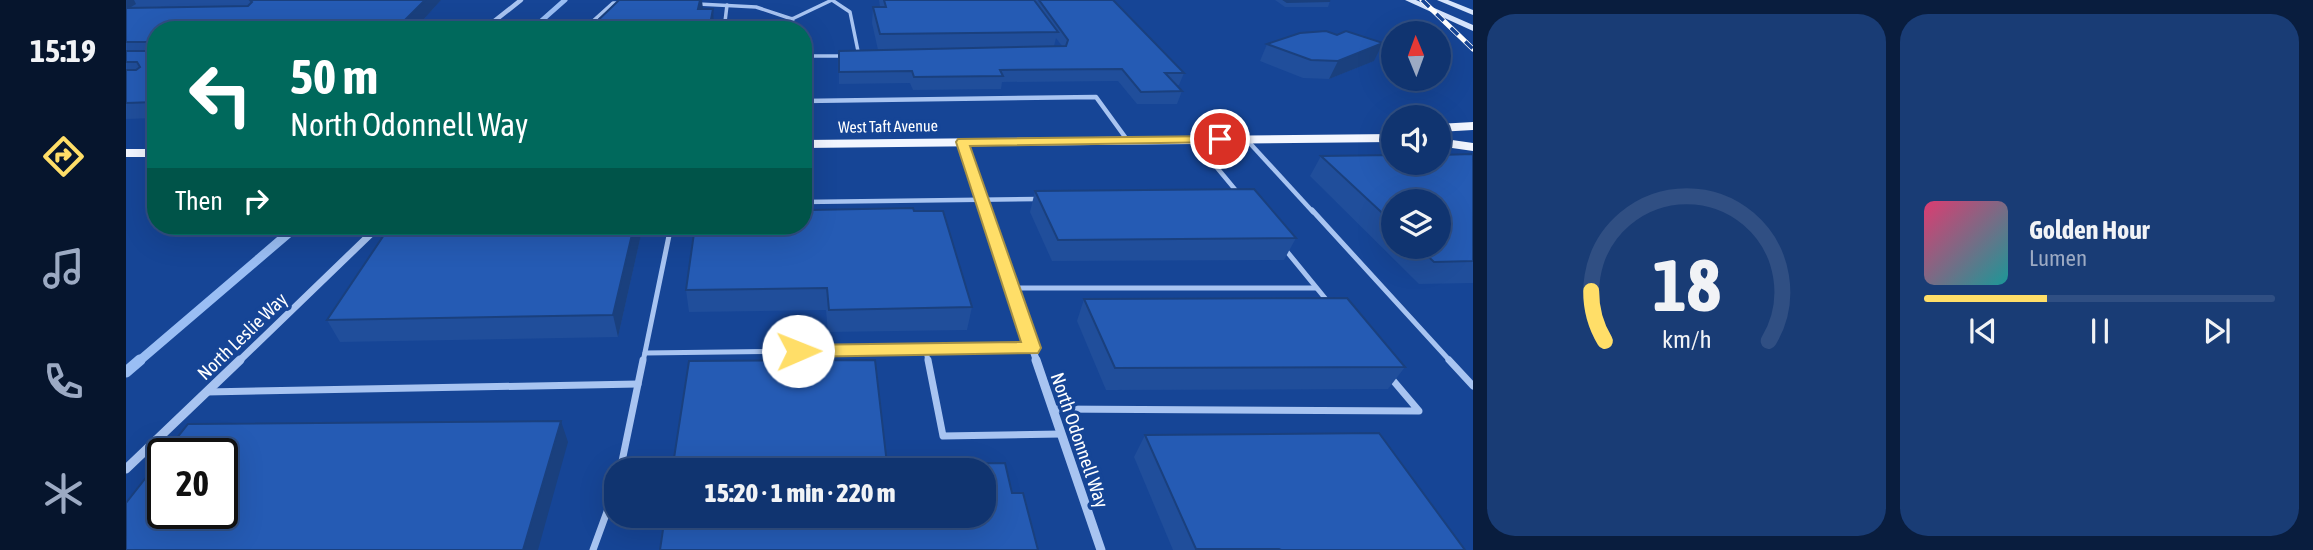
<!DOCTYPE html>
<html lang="en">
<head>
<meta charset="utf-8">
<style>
  :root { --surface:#103470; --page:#193c75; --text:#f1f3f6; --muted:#9caac3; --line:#304f83; --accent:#ffde68 }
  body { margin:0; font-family:"Asap Condensed",sans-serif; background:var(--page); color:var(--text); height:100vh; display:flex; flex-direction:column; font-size:26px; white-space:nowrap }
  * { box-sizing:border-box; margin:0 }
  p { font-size:23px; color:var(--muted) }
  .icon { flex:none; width:38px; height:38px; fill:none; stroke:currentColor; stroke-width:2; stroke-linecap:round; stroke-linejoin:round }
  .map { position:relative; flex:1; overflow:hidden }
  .details { display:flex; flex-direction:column; gap:14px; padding:14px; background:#091d3e; width:840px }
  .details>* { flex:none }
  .guide { position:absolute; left:21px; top:21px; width:665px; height:214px; border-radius:28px; box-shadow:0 7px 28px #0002,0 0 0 2px var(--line); background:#00695c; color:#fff; overflow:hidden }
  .needle { width:46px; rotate:359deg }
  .controls { position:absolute; left:1255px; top:21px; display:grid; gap:14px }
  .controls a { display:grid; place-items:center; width:70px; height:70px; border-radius:50%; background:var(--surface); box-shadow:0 7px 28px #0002,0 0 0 2px var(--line); font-size:35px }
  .speed { position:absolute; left:21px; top:438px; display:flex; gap:14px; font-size:35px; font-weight:700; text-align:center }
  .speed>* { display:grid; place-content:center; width:91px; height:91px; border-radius:50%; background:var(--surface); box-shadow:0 7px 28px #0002,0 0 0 2px var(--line); line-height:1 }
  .speed .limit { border:4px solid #111; border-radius:10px; background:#fff; color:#111 }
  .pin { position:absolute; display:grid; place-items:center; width:60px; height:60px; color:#fff; margin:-30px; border:4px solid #fff; border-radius:50%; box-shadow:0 2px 7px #0007 }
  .me { position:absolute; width:77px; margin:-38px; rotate:89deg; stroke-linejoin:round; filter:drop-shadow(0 0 5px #0008) }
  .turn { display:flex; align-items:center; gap:24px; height:147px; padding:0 28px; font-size:32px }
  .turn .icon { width:91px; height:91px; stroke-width:2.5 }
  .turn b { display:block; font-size:49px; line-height:60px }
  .then { display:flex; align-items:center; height:66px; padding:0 28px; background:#0003; gap:14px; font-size:26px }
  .details .card { flex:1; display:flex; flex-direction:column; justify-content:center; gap:10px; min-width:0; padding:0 24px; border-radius:28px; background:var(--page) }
  .details .dial { align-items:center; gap:0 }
  .dial svg { height:182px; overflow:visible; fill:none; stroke:var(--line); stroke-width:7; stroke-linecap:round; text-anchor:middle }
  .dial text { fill:var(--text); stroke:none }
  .song { display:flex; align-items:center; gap:21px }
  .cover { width:84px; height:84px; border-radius:10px; background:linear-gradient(135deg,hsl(340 70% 55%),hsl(180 70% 35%)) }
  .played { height:7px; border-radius:4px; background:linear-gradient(90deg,var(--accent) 35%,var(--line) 35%) }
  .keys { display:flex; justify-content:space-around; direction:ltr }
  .details .tiles { flex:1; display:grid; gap:14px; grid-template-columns:repeat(2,1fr) }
  .trip { position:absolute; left:478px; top:458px; width:392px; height:70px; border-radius:28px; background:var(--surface); box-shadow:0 7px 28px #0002,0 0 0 2px var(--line); font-weight:800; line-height:70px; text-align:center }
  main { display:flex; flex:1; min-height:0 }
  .tab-bar { display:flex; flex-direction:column; width:126px; justify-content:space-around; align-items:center; background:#06152d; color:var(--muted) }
  .tab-bar .icon { width:49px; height:49px }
  .tab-bar .active { color:var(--accent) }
  .tab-bar b { font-size:32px; color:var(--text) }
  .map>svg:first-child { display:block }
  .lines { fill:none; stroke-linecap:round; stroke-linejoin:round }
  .stream-far2 { stroke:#9abef4; stroke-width:5 }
  .stream-far1 { stroke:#9abef4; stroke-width:9 }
  .stream { stroke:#9abef4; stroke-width:11 }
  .lane-far3 { stroke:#a8c4f1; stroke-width:3.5 }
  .lane-far2 { stroke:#a8c4f1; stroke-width:4.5 }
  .lane-far1 { stroke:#a8c4f1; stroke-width:5 }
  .lane { stroke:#a8c4f1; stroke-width:7 }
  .street-far3 { stroke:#a8c4f1; stroke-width:4.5 }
  .street-far2 { stroke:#a8c4f1; stroke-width:5 }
  .street-far1 { stroke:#a8c4f1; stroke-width:7 }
  .street { stroke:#a8c4f1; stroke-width:9 }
  .secondary { fill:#d6e4fc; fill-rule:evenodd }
  .primary { fill:#f2f6ff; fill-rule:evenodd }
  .rail-casing { stroke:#fff; stroke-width:5 }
  .rail { stroke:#164596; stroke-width:3.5; stroke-dasharray:10; stroke-linecap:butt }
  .wall { fill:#204e9b; fill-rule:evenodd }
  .shaded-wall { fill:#1a407e }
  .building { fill:#255bb4; stroke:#1a407e; stroke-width:2 }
  .route { fill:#ffde68; stroke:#a69044; stroke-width:2 }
  .labels { text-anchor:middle; stroke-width:7; stroke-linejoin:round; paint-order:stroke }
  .far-street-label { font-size:16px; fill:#fff; stroke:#164596 }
  .street-label { font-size:19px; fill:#fff; stroke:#164596 }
</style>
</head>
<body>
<main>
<nav class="tab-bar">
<b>15:19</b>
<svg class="icon active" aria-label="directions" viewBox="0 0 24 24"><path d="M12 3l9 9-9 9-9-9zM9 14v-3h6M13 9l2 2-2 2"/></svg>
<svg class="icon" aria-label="music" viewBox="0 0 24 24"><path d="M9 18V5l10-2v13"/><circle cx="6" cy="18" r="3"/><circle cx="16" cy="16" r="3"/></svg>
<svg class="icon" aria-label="phone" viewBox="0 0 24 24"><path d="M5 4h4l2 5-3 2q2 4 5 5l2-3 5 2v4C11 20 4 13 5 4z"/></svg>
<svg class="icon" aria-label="climate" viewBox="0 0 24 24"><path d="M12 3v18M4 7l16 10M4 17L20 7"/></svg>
</nav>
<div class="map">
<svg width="1347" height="550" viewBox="0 0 1347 550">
  <rect width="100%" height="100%" fill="#164596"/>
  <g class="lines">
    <path class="stream-far2" d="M405,30l34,-30"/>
    <path class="stream-far1" d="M12,362l159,-136"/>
    <path class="stream" d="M0,372l14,-12"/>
    <g class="lane-far3">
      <path d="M572,4l58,3 36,12 40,-19 18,12 9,44"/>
      <path d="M457,30l30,-27h6"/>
      <path d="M598,30l3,-25"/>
      <path d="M677,56h42"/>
    </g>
    <g class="lane-far2">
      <path d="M677,101l293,-4 32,44"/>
      <path d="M1120,139l67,73"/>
      <path d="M1068,140l44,53"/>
      <path d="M677,202l235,-3"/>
    </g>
    <g class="lane-far1">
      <path d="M1186,210l139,152"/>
      <path d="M1158,248l45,55"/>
      <path d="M886,288h304"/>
      <path d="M800,350l2,12"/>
      <path d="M519,353l387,-5"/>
      <path d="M517,362l28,-136"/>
    </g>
    <g class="lane">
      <path d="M802,360l15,76 118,-2"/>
      <path d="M1323,360l24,26"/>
      <path d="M80,392l432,-8"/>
      <path d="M927,409l366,2 -28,-33"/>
      <path d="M494,471l23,-111"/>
      <path d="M467,550l23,-63"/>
    </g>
    <g class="street-far3">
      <path d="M666,19l1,11"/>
      <path d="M357,30l38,-30"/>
    </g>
    <path class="street-far2" d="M836,142l24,70"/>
    <g class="street-far1">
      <path d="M859,210l52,152"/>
      <path d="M112,362l141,-136"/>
    </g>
    <g class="street">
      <path d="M910,360l65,190"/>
      <path d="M0,469l114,-109"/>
    </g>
    <g class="secondary">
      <path d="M1279,0h11l57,25v6z"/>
      <path d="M1311,0h11l25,10v5z"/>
    </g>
    <g class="primary">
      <path d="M1347,122v8l-35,2v-8z"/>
      <path d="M1267,134v8l-590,6v-8z"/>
      <path d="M1312,138l35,5v8l-35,-5z"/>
      <rect x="0" y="149" width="30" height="8"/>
    </g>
    <defs>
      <path id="rail" d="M1296,0l51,49"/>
    </defs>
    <use href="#rail" class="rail-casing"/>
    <use href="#rail" class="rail"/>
  </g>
  <g class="wall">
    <path d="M0,0h315l-27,30h-258v88l-30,1z"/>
    <path d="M753,0h234l71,73 -5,12h-3l6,6 -5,13h-40l-19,-23 -116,1 -1,7 -88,1 -3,-7 -71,1v-33l39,-1 -6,-27 1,-16h7zM930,38l6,8h-8z"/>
    <path d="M1149,0h52l3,1 -2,6h-43z"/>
    <path d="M1211,35l46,8 -9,18 -45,18 -26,-1 -43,-17 7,-17z"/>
    <path d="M1347,154v129l-54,1 -109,-108 11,-20zM1267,201l45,46h-45z"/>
    <path d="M909,191l261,47 -12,22 -232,1 -22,-49z"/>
    <path d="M686,210l102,1 58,96 -5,23 -139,2 -2,-22 -137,2 -3,-22z"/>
    <path d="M517,226l-25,111 -278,5 -13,-22z"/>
    <path d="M958,299l321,68 -17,22 -282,1 -29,-69z"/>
    <path d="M1019,435l320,115h-292l-39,-93z"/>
  </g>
  <g class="shaded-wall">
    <path d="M0,0h8l2,4 -10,6z"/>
    <path d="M299,0h16l-27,30h-19z"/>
    <path d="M574,0h2l1,9h-5z"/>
    <path d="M587,9l1,16 -1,5h-4z"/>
    <path d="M1257,43l-9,18 -45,18 9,-18z"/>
    <path d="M508,226h9l-25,111 -5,-22z"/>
    <path d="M435,421l7,21 -30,108h-15z"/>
  </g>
  <g class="building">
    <path d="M124,0h175l-30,30h-239v72l-30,1v-33h10l4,-3 -3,-5h-11v-11h21l5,-4 -4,-5h-22v-34l122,-2 4,-4z"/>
    <path d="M493,0h81l-2,9h15l-4,21h-121z"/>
    <path d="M758,0h150l24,32 -178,2 -7,-27h13z"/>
    <path d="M913,0h74l71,73h-19l17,18 -41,1 -19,-23 -122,1 3,6 -89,1 -2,-6 -73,1v-21l227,-5 2,-6z"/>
    <path d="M1158,0h43l3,1 -43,1z"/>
    <path d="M1200,31l11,4 9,-4 37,12 -45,18 -27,-1 -44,-16 33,-11z"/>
    <path d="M1347,154v107l-39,1 -16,-15h20v-46h-45v22l-72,-67 72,-1v8h45v-8z"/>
    <path d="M1128,189l42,49 -238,2 -23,-49z"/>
    <path d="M677,202h9v8l101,-2 1,3h29l29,96 -143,3 -2,-22 -141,2 9,-64h108z"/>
    <path d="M264,226h244l-21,89 -286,5z"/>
    <path d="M1221,298l58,69 -290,1 -31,-69z"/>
    <path d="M749,360l12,104 118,-1 7,30h11l15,57h-378l5,-34h319v-45h-312l17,-110z"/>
    <path d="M435,421l-38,129h-397v-47l37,-47v57h59v-60h-57l23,-29z"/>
    <path d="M1253,433l86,117h-184l-2,-1h-83l-51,-114z"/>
  </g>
  <path class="route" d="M1094,136l4,1v5l-254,4 71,202 -3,5 -240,4 -9,-6 9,-6 223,-3 -65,-200 2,-3z"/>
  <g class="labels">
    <g class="far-street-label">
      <text transform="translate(762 126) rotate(-1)" y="6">West Taft Avenue</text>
    </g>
    <g class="street-label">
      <text transform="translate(116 336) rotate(-44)" y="7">North Leslie Way</text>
      <text transform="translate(954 440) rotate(71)" y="7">North Odonnell Way</text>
    </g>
  </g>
</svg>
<div class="controls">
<a><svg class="needle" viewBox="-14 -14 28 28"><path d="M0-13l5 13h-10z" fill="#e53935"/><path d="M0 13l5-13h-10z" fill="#9caac3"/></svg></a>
<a><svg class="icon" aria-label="sound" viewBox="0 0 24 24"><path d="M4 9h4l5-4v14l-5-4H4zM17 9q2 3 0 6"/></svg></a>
<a><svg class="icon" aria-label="layers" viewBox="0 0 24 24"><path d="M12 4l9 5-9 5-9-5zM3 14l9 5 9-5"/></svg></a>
</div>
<div class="speed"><div class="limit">20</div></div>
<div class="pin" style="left:1094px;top:139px;background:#d93025"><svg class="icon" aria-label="arrive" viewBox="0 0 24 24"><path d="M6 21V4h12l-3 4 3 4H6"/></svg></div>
<svg class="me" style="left:672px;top:351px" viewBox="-20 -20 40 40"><circle r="19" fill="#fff"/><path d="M0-13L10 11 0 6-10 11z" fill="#ffde68"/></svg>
<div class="trip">15:20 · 1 min · 220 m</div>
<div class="guide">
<div class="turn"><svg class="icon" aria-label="left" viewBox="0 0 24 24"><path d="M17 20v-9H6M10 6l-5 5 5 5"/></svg><div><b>50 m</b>North Odonnell Way</div></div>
<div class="then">Then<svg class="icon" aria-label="right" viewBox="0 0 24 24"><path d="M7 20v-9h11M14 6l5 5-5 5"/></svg></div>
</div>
</div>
<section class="details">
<div class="tiles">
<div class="card dial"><svg viewBox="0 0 100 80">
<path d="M14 69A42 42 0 1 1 86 69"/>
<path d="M14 69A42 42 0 0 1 8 47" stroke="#ffde68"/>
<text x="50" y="56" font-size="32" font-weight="700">18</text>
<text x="50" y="72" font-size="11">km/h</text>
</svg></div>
<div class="card">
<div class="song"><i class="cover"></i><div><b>Golden Hour</b><p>Lumen</p></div></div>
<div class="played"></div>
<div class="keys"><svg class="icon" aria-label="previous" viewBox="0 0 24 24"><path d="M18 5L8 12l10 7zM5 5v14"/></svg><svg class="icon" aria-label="pause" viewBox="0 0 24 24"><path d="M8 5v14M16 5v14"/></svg><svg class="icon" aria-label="next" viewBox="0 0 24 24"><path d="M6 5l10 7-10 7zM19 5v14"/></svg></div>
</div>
</div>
</section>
</main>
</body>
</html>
